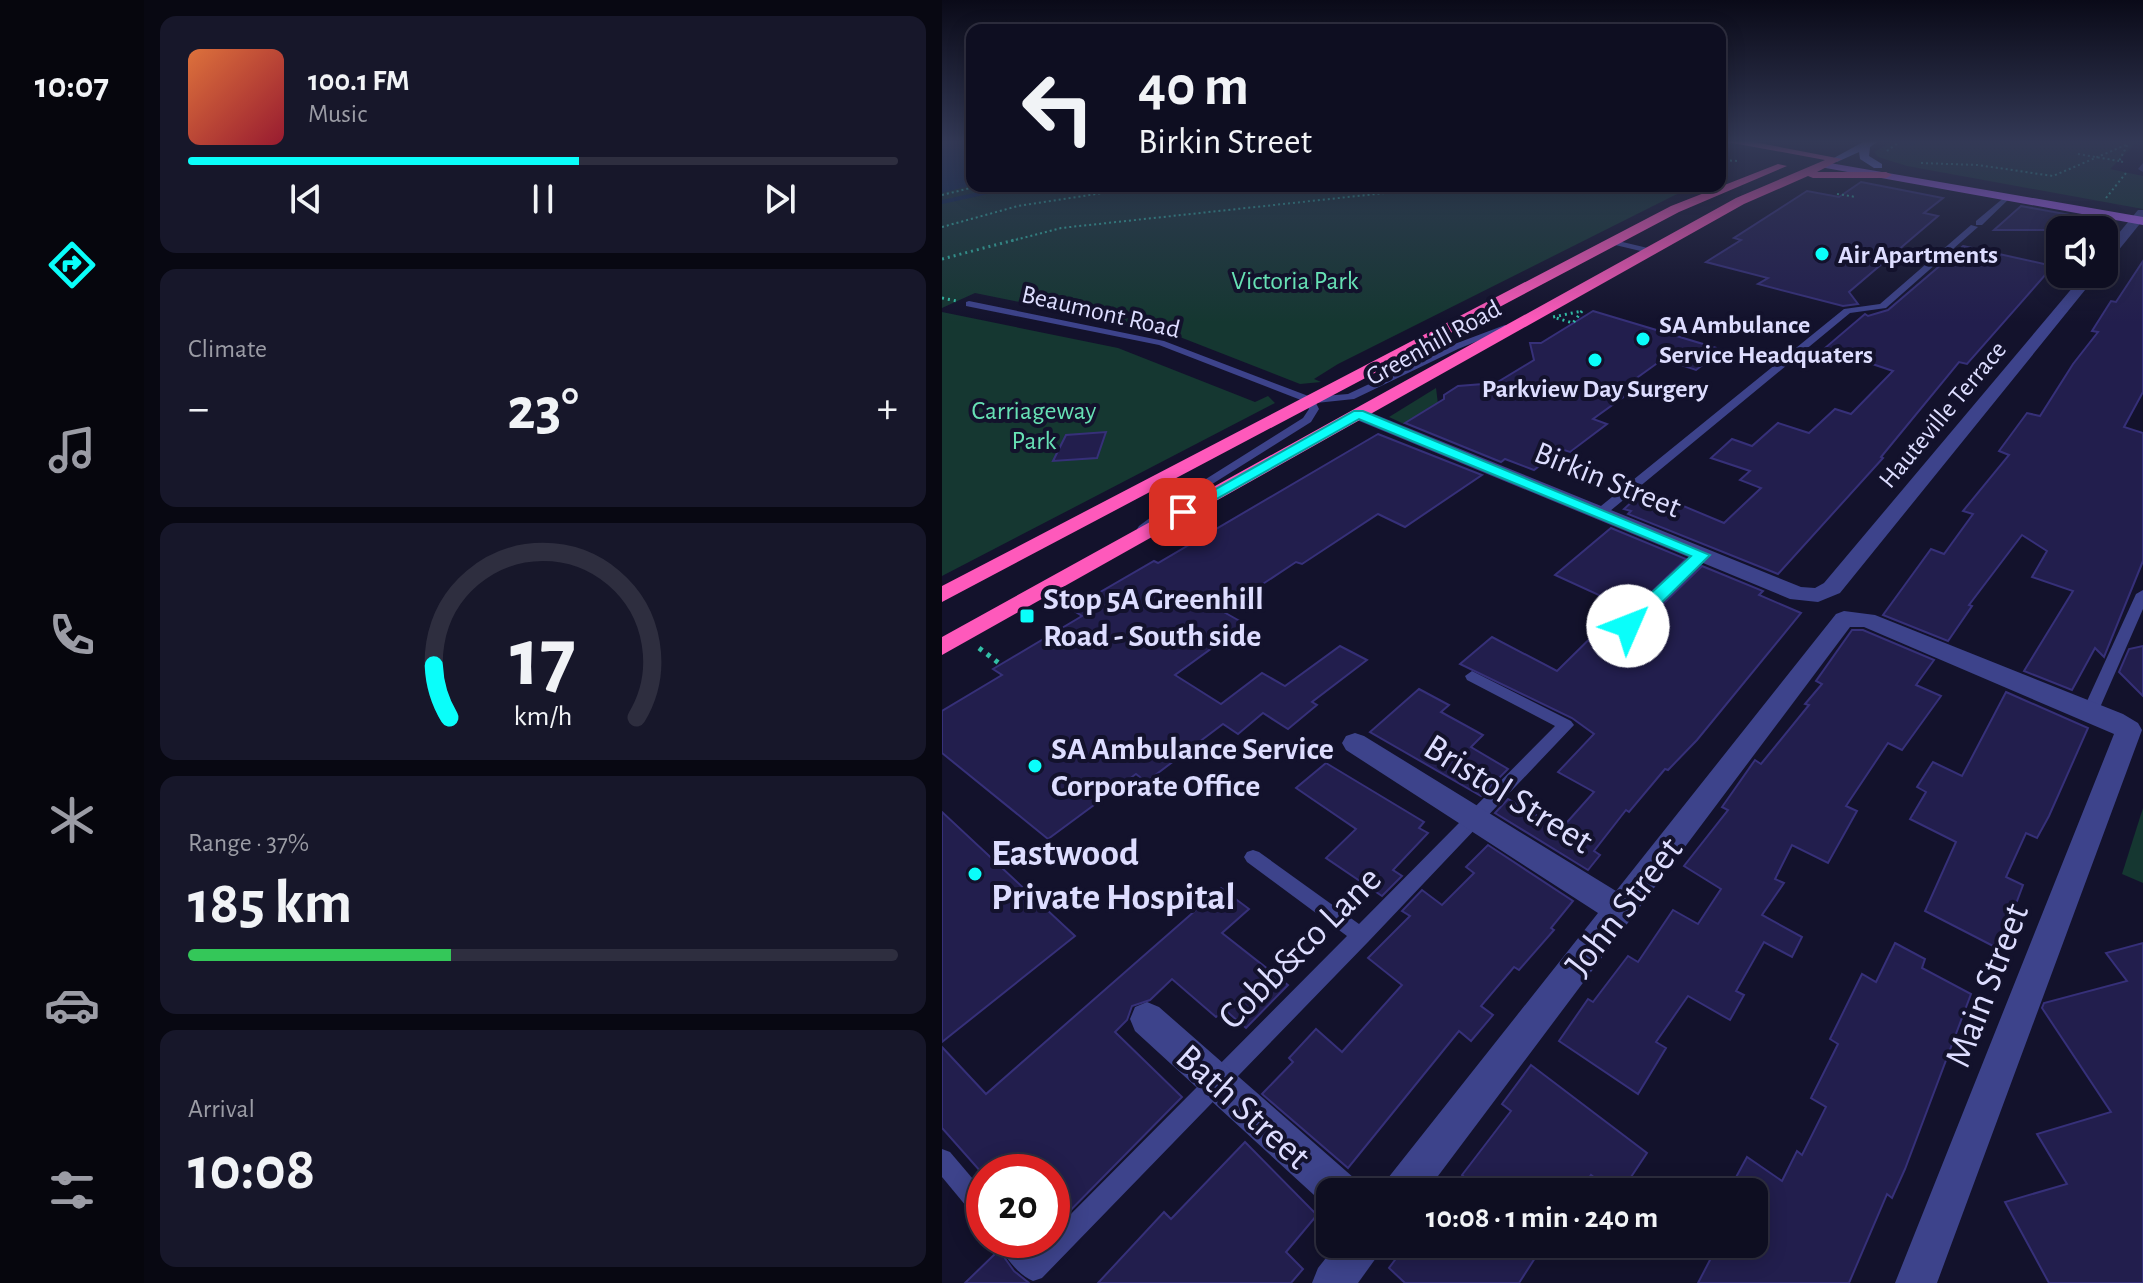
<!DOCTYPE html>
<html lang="en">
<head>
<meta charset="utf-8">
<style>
  :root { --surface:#0e0e21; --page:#17172a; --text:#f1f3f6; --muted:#9b9ca5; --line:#2e2e3f; --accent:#0afefa }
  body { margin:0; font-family:"Alegreya Sans",sans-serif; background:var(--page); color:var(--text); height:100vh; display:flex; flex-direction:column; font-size:30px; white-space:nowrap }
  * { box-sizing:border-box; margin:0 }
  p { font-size:26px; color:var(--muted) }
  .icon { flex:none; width:44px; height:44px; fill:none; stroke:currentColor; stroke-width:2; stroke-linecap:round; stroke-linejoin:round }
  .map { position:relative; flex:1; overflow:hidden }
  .drawer { display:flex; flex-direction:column; gap:16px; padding:16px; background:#080812; width:798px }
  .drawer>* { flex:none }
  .guide { position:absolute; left:24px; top:24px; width:760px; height:168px; border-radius:16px; box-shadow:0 4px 20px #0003,0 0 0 2px var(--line); background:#0e0e21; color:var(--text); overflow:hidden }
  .controls { position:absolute; left:1104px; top:216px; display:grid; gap:16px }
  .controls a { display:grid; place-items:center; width:72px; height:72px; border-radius:16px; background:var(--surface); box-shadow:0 4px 20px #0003,0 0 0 2px var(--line); font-size:40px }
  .speed { position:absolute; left:24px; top:1154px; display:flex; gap:16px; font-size:40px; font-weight:700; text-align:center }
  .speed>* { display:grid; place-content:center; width:104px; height:104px; border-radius:50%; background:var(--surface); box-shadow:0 4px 20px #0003,0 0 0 2px var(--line); line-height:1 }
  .speed .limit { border:12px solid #d22; background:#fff; color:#111 }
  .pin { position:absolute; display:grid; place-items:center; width:68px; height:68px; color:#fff; margin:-34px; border-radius:16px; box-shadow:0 4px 12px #0006 }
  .me { position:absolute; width:88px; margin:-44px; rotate:46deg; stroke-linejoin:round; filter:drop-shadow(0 0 6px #0008) }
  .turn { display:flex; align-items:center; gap:28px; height:168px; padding:0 40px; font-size:36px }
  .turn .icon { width:104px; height:104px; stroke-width:2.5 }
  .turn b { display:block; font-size:56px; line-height:68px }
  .big { font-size:60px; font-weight:600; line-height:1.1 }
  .drawer .widget { flex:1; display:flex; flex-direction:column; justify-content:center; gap:12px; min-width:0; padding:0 28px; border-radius:16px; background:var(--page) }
  .drawer .dial { align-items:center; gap:0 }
  .dial svg { height:208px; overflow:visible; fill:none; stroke:var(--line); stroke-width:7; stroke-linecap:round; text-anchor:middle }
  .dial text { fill:var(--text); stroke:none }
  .song { display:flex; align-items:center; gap:24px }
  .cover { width:96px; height:96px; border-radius:12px; background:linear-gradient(135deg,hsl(20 70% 55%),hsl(350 70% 35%)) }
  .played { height:8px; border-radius:4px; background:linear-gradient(90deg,var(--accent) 55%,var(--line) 55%) }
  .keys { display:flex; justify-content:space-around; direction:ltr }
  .heat { display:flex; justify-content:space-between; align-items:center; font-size:44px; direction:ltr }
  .charge { height:12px; border-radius:6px; background:linear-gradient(90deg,#34c759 37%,var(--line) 0) }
  .trip { position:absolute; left:374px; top:1178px; width:452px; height:80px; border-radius:16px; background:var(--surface); box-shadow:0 4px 20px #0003,0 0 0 2px var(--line); font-weight:600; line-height:80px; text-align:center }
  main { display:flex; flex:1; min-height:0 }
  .tabs { display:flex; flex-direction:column; width:144px; justify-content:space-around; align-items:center; background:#06060d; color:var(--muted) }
  .tabs .icon { width:56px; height:56px }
  .tabs .selected { color:var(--accent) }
  .tabs b { font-size:36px; color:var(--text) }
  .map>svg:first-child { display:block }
  .green { fill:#153731 }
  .water { fill:#0b2a4c }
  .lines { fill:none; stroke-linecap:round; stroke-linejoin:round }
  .stream { stroke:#0b2a4c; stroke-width:4 }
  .building { fill:#221e4d; stroke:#363079; stroke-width:2 }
  .path-far2 { stroke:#32bfa6; stroke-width:2; stroke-dasharray:2 3; stroke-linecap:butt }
  .path-far1 { stroke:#32bfa6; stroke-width:3; stroke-dasharray:2 4; stroke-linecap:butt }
  .path { stroke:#32bfa6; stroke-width:5; stroke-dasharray:4 6; stroke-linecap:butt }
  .lane { fill:#3d438b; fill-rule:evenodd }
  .street { fill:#3d438b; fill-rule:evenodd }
  .secondary { fill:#7581fe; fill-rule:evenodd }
  .primary { fill:#b365fe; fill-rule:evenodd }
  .highway { fill:#fe59bb; fill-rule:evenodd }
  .route { fill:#0afefa; stroke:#06a5a2; stroke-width:2 }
  .poi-dot { fill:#0afefa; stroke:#13122c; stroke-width:3 }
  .labels { text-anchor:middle; stroke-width:8; stroke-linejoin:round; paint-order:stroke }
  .far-poi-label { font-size:26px; font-weight:bold; fill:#ddf; stroke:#13122c; text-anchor:start }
  .far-park-label { font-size:26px; fill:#67e1b5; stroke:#13122c }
  .far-street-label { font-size:26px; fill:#ddf; stroke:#13122c }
  .street-label { font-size:32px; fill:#ddf; stroke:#13122c }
  .poi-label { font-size:32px; font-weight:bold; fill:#ddf; stroke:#13122c; text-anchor:start }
  .near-street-label { font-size:38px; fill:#ddf; stroke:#13122c }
  .near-poi-label { font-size:38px; font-weight:bold; fill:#ddf; stroke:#13122c; text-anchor:start }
</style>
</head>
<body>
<main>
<nav class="tabs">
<b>10:07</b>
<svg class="icon selected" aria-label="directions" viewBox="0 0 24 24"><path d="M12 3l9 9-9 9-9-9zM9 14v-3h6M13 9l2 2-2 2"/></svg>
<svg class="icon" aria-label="music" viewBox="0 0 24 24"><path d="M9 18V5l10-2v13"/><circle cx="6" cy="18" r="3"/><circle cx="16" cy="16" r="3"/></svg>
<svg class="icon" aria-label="phone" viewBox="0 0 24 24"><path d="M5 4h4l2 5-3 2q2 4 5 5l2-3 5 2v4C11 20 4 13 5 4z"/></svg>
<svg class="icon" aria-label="climate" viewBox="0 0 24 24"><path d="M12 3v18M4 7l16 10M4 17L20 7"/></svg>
<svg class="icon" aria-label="car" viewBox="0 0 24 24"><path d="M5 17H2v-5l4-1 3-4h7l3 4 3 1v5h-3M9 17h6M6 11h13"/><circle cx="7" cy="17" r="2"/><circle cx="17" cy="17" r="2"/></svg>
<svg class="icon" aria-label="filters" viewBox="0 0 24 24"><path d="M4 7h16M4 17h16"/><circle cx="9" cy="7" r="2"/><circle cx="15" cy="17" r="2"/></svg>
</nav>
<section class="drawer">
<div class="widget">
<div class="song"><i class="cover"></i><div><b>100.1 FM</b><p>Music</p></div></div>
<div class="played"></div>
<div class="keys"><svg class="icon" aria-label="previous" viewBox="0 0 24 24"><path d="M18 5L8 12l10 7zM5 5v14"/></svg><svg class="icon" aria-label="pause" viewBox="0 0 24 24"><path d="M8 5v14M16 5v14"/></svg><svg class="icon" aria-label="next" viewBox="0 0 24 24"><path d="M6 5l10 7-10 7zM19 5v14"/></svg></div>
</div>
<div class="widget"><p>Climate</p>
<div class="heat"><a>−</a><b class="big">23°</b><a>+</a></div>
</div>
<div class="widget dial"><svg viewBox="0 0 100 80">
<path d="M14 69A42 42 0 1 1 86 69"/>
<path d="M14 69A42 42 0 0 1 8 49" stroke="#0afefa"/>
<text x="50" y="56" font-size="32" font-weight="700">17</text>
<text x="50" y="72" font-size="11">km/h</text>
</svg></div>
<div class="widget"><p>Range · 37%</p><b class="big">185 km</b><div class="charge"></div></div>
<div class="widget"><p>Arrival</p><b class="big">10:08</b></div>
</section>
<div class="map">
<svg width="1201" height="1283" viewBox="0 0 1201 1283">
  <rect width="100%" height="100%" fill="#13122c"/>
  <g class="green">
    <path d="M0,142h30v44h728l-25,9 -337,169 -24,15 7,3 -21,2 -133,-52 -192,-39 -33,15z"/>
    <path d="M949,142h246l-27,27 33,7v33l-236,-43 -29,-9 -4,-5z"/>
    <path d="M0,312l176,36 137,54 13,-6 7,7 -333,173z"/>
    <path d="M494,388l2,16 -34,20 -15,-7z"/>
    <path d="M1201,808v75l-21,-9z"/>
  </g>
  <path class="water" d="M6,142h24v43l-30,8v-47z"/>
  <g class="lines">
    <g class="stream">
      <path d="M969,144l3,-2"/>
      <path d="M0,202l73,-16"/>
    </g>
  </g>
  <g class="building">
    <path d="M919,182l82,16 -19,15 14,3 -89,76 9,12 -15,2 -85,-22 10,-6 -62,-16 35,-22 -7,-2 73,-47 32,6z"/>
    <path d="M1079,206l77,14 -1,10h-103z"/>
    <path d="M1021,246l90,20 -86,98 -8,-2 -78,95 2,1 -105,116 -150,-60 3,-3 -7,-2 21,-19 79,33 37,-35 -21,-8 10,-9 -39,-13 21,-19 20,7 26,-23 31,10 26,-24 16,5 42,-43 -68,-23 40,-34 3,2 20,-6z"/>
    <path d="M1201,261v131l-19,35 19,6v128l-39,96 -9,-9 -23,42 -48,-19 49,-80 -41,-14 15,-26 -25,-16 -53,70 3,1 -24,35 -65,-26 48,-66 13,5 29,-40 -10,-3 46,-56 -10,-4 28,-38 13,3 33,-52 25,-32 -6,-1 19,-30 5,1z"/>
    <path d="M651,311l130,39 -27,20 -33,-11 -43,31 9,3 -36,26 14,5 -37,28 -9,-3 -27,21 -29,-11 -4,3 -96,-39 39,-24v-4l14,-9 38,-3 38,-23 -4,-17h11z"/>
    <path d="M164,432l-9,26 -44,3 13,-26z"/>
    <path d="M436,434l104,41 -77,52 -27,-13 -76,50 -6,-2 -74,49 23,13 -70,51 46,29 41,-31 23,13 55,-40 27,14 -55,42 5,3 -29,24 -25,-16 -25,21 -15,-10 -77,58 -10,-8 -88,65 -106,-86v-42l60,-36 -9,-6 89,-53 -11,-7 83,-48 4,2z"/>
    <path d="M669,528l75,31 -65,62 -3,7 5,4 12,-1 67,-65 61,25 -4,4 42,18 -104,127 -29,30 -3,-1 -36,43 -3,-2 -32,41 6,4 -12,15 -93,-57 13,-14 53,30 33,-37 -36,-20 36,-38 -22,-16 -112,-54 32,-27 65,34 66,-65 -68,-31z"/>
    <path d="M910,630h11l71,30 -18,25 25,11 -39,54 -14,-7 -42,63 11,5 -29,52 -36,-18 -17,34 9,4 -22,32 40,22 -10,20 -28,-15 -28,49 8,4 -14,25 -42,-24 -32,46 10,6 -28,46 -79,-53 29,-42 5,3 35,-46 10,6 35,-52 25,14 23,-35 -37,-23 44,-56 -6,-3 33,-47 6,4 48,-59 -4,-1 17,-20 -6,-3z"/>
    <path d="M1201,646v50l-24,-24 10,-23z"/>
    <path d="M477,689l30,16 -8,7 42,23 -12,12 37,22 -27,27 -111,-64z"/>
    <path d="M1064,692l82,36 -39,88 -12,22 -11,-5 -20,44 17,8 -24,64 -74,-38 31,-69 -46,-23 16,-27 -9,-5 16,-25 29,14z"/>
    <path d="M384,763l98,59 -5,6 9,5 -35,37 9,6 -20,20 -56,-38 30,-29 -60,-41z"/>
    <path d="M0,812l133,124 -133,106z"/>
    <path d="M546,845l85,56 -22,27 3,2 -35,40 -5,-3 -33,39 12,9 -22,26 -12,-10 -111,137 -86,-74 31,-32 -4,-4 27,-29 26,23 60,-67 -34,-27 42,-42 -8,-5 20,-21 20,15 32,-32 -8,-6z"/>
    <path d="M279,888l28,21 -27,24 66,52 -42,43 -21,-18 -9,7 -44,-38 -22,21 -18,6 -5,14 -12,12 67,65 -130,132v-57h-71l-39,-44v-81l44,47z"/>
    <path d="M953,943l30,16 -3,9 49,26 -66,175 -13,29 -5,-4 -38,89h-151l12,-23 -20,-16h64v-52h-26l19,-35 35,24 15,-30 5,4 24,-48 -15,-9 27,-54 -8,-5 32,-65 14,8z"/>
    <path d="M1201,943v340h-94l-44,-81 62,-18 -30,-50 74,-22 -69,-104 2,-5 83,-22 -21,-28z"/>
    <path d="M589,1065l116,88 -26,39h-8l-22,-17 -12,17h-98l-19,-17 49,-64 -9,-7z"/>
    <path d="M303,1142l72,73 -31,37 17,17 -12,14h-193l66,-71 7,7z"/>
    <path d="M465,1244h137l-25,39h-114l-16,-15z"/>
    <path d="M57,1250l15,21 15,12h-64z"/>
  </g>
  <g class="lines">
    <g class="path-far2">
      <path d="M945,151l12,-9"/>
      <path d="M1136,154l41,7"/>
      <path d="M778,160l19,1"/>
      <path d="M1181,162l-4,-1 9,-17"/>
      <path d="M979,163l57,2 75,11 75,-32"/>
      <path d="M895,194l19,3"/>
      <path d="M0,195l37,-9"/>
      <path d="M1164,198l20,-25"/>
      <path d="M0,227l76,-21 130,-20"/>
      <path d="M69,241l50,-13 389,-42"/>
    </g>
    <g class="path-far1">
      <path d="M0,259l76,-20"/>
      <path d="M0,298l15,3"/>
      <path d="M640,311l-9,12 -20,-6z"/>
    </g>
    <path class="path" d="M37,648l21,16"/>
    <g class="lane">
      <path d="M1065,195l5,1 -30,29h-6v-4z"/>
      <path d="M1029,225l7,2 -92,81 -36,5 -246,203h-8v-6l248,-201 36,-5z"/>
      <path d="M672,240l38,9 1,2 -4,2 -38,-9 -1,-2z"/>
      <path d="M27,301l195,40 147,56 37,-3 104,-49 53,-20 7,2 -54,22 -104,50 -38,4 3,6 -8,13 -121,76 -47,35 -4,-1 -2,-3 2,-3 43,-32 121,-76 6,-9 -3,-7 -147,-57 -193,-39v-4z"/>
      <path d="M760,551l4,1 2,3 -2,3 -73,71h-10l-2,-3 2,-3 75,-71z"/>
      <path d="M1201,590v19l-45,103 -3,4h-10l-3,-4 54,-118z"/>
      <path d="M530,671l99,50 3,4 -206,217 -326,336 -9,3c-15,-6 -30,-26 -36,-41h27l10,11 11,-11h7v-7l295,-297 -100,-74 -3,-5 3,-5 6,-2 6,2 100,72 196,-198 -88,-46 -2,-4z"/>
      <path d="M0,1149l8,3 34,40v30l-8,-4 -34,-41z"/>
    </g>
    <g class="street">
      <path d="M1201,163v9l-5,-3z"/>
      <path d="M1196,210h5v10l-34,42 -5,1v-12z"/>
      <path d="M1142,274h14l-258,319 -22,9 -28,-3 -438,-181 -3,-4 9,-5 6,1 437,177 14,1 9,-5z"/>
      <path d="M902,611l31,4 248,99 15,9 4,7 -205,553h-42l219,-549 -250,-107h-14l-424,565h-44l6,-14 210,-265 -252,-163 -4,-7 4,-7 9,-3 9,3 252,155 220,-277z"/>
      <path d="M205,1002l12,5 195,171 6,14h-30v15l-4,-1 -191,-175 -5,-12 5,-12z"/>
      <path d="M395,1244h45l-6,14 -18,25h-46l6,-15z"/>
    </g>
    <path class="secondary" d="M921,142h14l-7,5 -1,9 13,8v4h-8l-14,-9 -1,-7 -22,10 -5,-3z"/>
    <path class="primary" d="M882,162l319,55v8l-323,-58v-4z"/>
    <g class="highway">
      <path d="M785,142h27l88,17 -25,13h69l6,3 -6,3h-73l-5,-2 -64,28 -802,451v-18l794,-439 89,-38z"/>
      <path d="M836,164l9,2 -108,46 -737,390v-16l729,-380z"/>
    </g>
  </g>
  <linearGradient id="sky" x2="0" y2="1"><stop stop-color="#0a0a18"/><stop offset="0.44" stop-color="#333956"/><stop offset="1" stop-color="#333956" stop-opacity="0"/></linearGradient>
  <rect width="1201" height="322" fill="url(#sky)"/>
  <path class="route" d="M412,411h9l347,144 -76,75h-13l-2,-4 2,-5 70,-65 -332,-137 -171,96h-10l-3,-3z"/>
  <g class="poi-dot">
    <circle cx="880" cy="254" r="8"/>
    <circle cx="701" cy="339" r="8"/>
    <circle cx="653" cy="360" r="8"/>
    <rect x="77" y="608" width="16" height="16" rx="4"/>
    <circle cx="93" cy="766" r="8"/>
    <circle cx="33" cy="874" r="8"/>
  </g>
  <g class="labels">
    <g class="far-poi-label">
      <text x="896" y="263">Air Apartments</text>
      <text x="717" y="333">SA Ambulance<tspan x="717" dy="30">Service Headquaters</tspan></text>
      <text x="653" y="397" text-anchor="middle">Parkview Day Surgery</text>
    </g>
    <g class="far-park-label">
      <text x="353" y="289">Victoria Park</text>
      <text x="92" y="419">Carriageway<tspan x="92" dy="30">Park</tspan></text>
    </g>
    <g class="far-street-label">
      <text transform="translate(159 311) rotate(13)" y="9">Beaumont Road</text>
      <text transform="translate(491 342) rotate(-29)" y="9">Greenhill Road</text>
      <text transform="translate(1000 414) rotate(-50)" y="9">Hauteville Terrace</text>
    </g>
    <g class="street-label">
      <text transform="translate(666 479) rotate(22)" y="11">Birkin Street</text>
    </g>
    <g class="poi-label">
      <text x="101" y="609">Stop 5A Greenhill<tspan x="101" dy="37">Road - South side</tspan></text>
      <text x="109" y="759">SA Ambulance Service<tspan x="109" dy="37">Corporate Office</tspan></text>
    </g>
    <g class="near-street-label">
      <text transform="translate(567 793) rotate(32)" y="13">Bristol Street</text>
      <text transform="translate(681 906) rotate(-52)" y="13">John Street</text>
      <text transform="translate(357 947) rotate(-45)" y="13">Cobb&amp;co Lane</text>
      <text transform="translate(1044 985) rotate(-69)" y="13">Main Street</text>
      <text transform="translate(302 1106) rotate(42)" y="13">Bath Street</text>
    </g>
    <g class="near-poi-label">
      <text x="49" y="865">Eastwood<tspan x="49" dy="44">Private Hospital</tspan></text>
    </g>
  </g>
</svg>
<div class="controls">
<a><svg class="icon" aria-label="sound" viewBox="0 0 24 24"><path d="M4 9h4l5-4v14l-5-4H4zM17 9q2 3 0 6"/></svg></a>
</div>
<div class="speed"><div class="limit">20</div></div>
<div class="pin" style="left:241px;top:512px;background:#d93025"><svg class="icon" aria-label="arrive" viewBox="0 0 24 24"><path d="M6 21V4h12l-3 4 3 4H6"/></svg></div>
<svg class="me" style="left:686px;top:626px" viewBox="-20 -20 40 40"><circle r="19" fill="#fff"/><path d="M0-13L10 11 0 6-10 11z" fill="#0afefa"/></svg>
<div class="trip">10:08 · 1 min · 240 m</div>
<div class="guide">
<div class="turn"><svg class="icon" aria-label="left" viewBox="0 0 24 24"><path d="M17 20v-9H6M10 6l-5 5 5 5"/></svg><div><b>40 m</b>Birkin Street</div></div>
</div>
</div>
</main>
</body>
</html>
